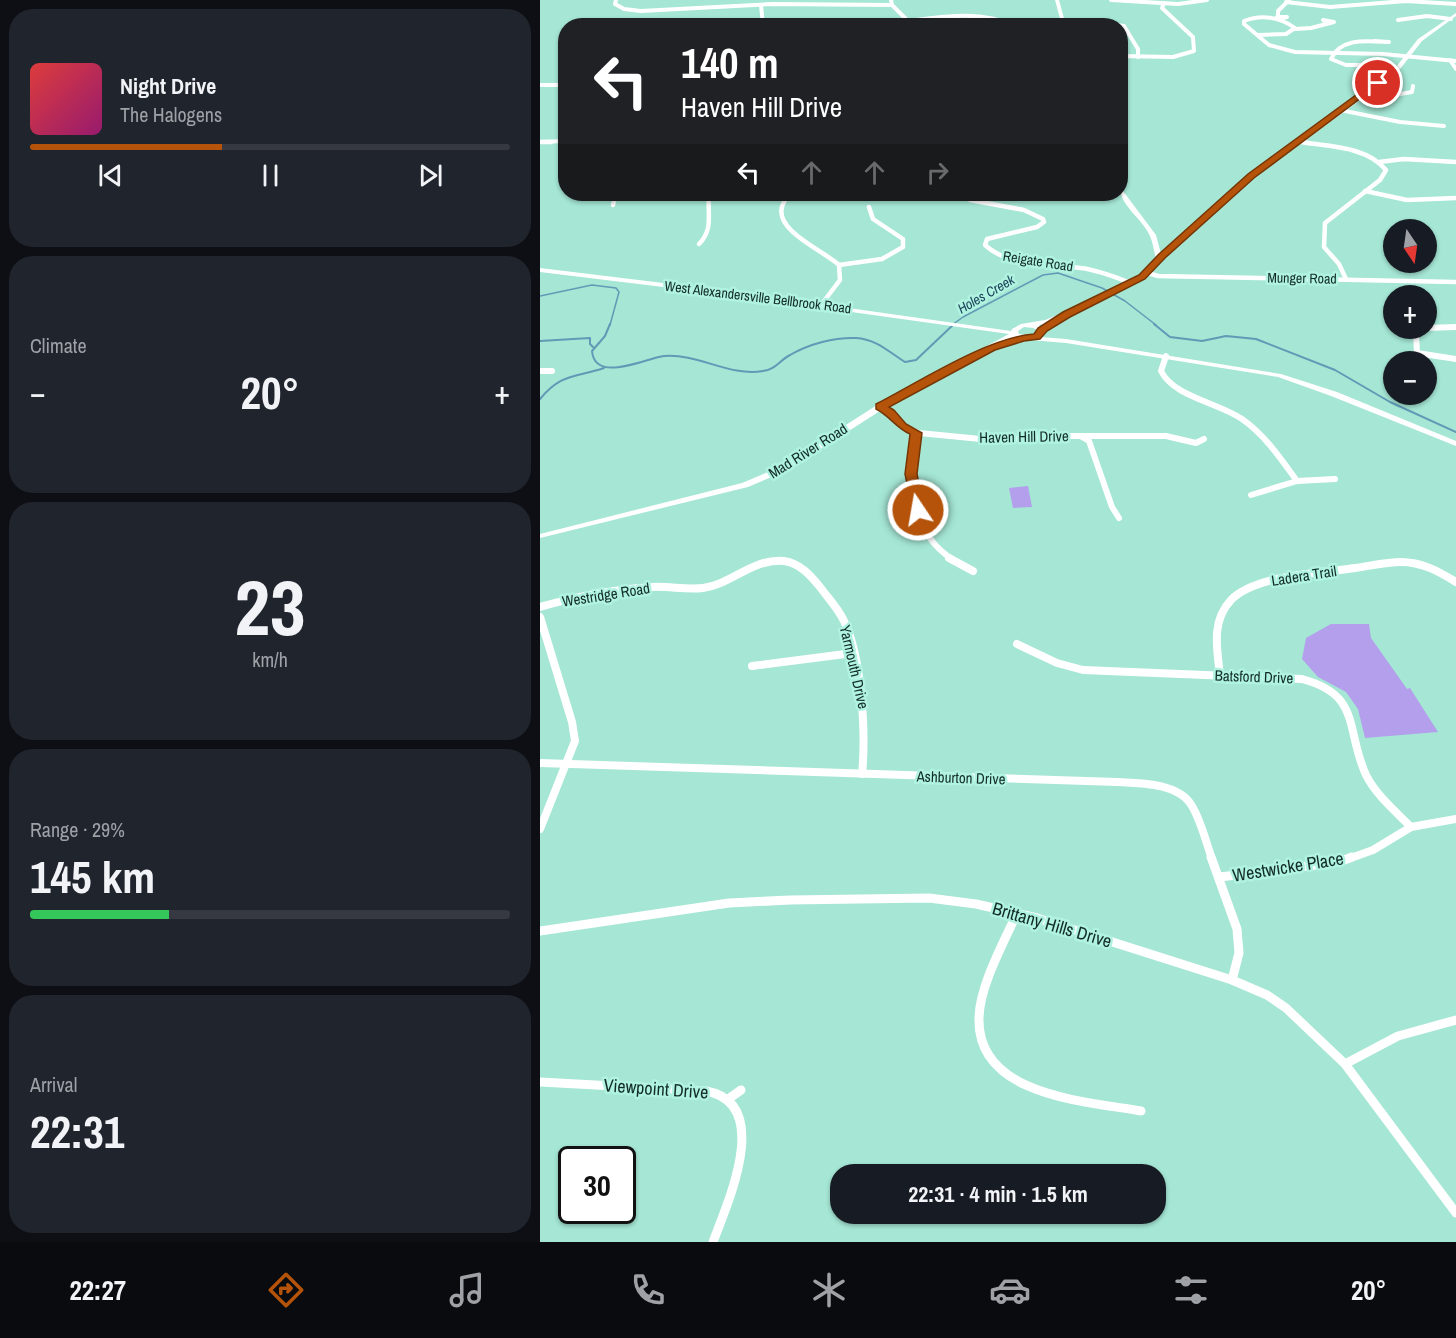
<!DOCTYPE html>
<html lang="en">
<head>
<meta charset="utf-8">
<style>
  :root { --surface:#171b24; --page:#20242c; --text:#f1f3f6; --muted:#9ea1a6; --line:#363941; --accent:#b45309 }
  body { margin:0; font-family:"Archivo Narrow",sans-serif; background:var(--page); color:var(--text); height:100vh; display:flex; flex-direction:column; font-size:22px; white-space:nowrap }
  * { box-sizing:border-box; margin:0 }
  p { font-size:20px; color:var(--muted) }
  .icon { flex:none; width:33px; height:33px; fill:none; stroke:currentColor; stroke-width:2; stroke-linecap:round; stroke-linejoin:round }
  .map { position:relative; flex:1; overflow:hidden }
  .drawer { display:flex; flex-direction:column; gap:9px; padding:9px; background:#0d0f14; width:540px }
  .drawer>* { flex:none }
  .guide { position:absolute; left:18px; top:18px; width:570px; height:183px; border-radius:24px; box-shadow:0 2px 4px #0004; background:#202124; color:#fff; overflow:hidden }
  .needle { width:39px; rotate:167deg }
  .buttons { position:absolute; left:843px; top:219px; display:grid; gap:12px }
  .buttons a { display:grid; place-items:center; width:54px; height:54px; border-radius:50%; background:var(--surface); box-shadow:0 2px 4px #0004; font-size:30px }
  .speed { position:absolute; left:18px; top:1146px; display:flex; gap:12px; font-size:30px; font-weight:700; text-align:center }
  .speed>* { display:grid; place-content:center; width:78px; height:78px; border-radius:50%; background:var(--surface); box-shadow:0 2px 4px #0004; line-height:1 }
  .speed .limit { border:3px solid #111; border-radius:9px; background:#fff; color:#111 }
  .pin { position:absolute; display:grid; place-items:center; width:51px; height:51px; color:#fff; margin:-26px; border:3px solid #fff; border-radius:50%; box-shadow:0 2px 6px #0007 }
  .me { position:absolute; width:66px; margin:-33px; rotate:348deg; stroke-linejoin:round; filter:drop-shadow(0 0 4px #0008) }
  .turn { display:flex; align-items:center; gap:21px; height:126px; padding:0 24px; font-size:27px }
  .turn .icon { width:78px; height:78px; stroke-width:2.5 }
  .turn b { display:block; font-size:42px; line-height:51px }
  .lanes { display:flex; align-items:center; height:57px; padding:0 24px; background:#0003; justify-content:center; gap:30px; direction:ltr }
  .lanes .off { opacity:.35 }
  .big { font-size:45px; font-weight:700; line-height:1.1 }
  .drawer .card { flex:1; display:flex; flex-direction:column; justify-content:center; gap:9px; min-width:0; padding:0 21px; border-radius:24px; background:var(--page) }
  .drawer .dial { align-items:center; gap:0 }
  .dial b { font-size:78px; line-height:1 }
  .song { display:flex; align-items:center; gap:18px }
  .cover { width:72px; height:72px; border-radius:9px; background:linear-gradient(135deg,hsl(0 70% 55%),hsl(320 70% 35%)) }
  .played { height:6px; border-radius:3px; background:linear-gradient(90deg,var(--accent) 40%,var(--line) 40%) }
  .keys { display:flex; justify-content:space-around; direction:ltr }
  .heat { display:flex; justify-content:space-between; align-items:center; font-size:33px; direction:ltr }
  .charge { height:9px; border-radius:4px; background:linear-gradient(90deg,#34c759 29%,var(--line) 0) }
  .trip { position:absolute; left:290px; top:1164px; width:336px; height:60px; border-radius:24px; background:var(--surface); box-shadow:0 2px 4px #0004; font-weight:700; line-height:60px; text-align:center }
  .dock { display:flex; height:96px; justify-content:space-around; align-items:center; background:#090b0e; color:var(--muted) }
  .dock .icon { width:42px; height:42px }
  .dock .active { color:var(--accent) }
  .dock b { font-size:27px; color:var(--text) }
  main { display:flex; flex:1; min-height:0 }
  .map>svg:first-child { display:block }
  .green { fill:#b39fec }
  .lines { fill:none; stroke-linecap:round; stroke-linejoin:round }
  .stream-far1 { stroke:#609ab6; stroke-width:1.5 }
  .stream { stroke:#609ab6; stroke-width:2 }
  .street-far4 { stroke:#fff; stroke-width:4 }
  .street-far3 { stroke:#fff; stroke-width:4.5 }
  .street-far2 { stroke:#fff; stroke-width:6 }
  .street-far1 { stroke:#fff; stroke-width:8 }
  .street { stroke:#fff; stroke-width:9 }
  .secondary { fill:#fff; fill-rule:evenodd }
  .route { fill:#b45309; stroke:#753606; stroke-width:1.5 }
  .labels { text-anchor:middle; stroke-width:5; stroke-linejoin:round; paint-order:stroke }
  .far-street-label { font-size:14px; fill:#122d26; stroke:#b1f3e1 }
  .far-water-label { font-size:14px; font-style:italic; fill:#1e465c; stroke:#b1f3e1 }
  .street-label { font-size:15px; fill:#122d26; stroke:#b1f3e1 }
  .near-street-label { font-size:18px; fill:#122d26; stroke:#b1f3e1 }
</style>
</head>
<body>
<main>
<section class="drawer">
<div class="card">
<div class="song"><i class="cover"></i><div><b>Night Drive</b><p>The Halogens</p></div></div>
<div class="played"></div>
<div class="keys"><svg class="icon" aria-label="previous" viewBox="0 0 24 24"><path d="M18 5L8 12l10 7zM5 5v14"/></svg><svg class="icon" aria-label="pause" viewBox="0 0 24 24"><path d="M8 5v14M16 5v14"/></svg><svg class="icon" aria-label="next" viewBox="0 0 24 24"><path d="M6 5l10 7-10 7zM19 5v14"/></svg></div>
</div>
<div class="card"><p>Climate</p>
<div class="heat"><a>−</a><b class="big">20°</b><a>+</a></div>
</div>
<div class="card dial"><b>23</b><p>km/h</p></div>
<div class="card"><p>Range · 29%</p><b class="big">145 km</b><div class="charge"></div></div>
<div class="card"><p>Arrival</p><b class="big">22:31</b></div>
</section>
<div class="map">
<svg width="916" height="1242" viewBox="0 0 916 1242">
  <rect width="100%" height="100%" fill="#a5e6d4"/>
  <g class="green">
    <path d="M488,486l4,21 -19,1 -4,-20z"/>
    <path d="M791,624h38l2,14 36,51 3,-1 28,44 -73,6 -7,-29 -12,-17 -28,-15 -16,-18 4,-21z"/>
  </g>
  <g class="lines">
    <g class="stream-far1">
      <path d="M0,296l52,-11 24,3 3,4 -9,33"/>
      <path d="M412,325l11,-8 80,-42 15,-2 44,15 23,13 31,24"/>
    </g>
    <g class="stream">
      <path d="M70,324l-5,12 -13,15c3,33 54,7 72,5 34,-3 65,21 99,15 12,-1 17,-11 27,-16 19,-11 45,-18 66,-17 20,1 33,14 49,24l11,-2 38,-36"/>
      <path d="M614,324l16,13 32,4 24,-5 30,3 79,31 55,32 66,30"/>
      <path d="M0,341l50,-3v6l3,3"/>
      <path d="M0,399c22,-26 34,-21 64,-31"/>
    </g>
    <g class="street-far4">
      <path d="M76,0l-1,4 9,5 17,2 131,-7 120,1"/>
      <path d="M351,0l1,5 16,16"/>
      <path d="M571,0l67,4 29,-4"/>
      <path d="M746,2l44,5 76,-6 50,3"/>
      <path d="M221,5l2,21"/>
      <path d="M738,16v-5l11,-11"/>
      <path d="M737,17h10l-8,2z"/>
      <path d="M858,20l29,-4 24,3"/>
      <path d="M284,23c19,1 38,2 56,1 44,-3 94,-18 135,2"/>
      <path d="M567,23l17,3 14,23v8"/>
      <path d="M82,26l5,-4"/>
      <path d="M755,29l16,-1 23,-6 -11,-2 4,3"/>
      <path d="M718,35l28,-1 9,-6c-15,-11 -34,-14 -51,-7v3l25,21 26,7 88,2 73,7"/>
      <path d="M580,56l53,1 21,-6 -1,-14 -31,-29 2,-5"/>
      <path d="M910,60l6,9"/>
      <path d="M829,65l7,-4 8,2 -5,2h-33l-15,-6c10,-22 36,-18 58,-17l-15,-1"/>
      <path d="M0,85h26"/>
      <path d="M827,90l27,5 18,-3 1,-6"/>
      <path d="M800,110l60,12 44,4"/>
      <path d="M758,141l12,2"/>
      <path d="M0,142l26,-1"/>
    </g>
    <g class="street-far3">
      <path d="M0,142h11"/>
      <path d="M761,142c29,5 65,4 85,28l-6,10 -55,43 -1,24 15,17 7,15"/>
      <path d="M839,162l25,-3 52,3"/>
      <path d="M825,191l42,9 49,-2"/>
      <path d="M249,194c-2,4 -6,8 -7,13 -7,24 42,44 57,58l1,15 -19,25"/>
      <path d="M430,200l54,10 19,9 1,3 -7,5 -50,12 -2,6c25,23 64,18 96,23 17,2 34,9 50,15"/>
      <path d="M73,205l3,-11"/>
      <path d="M159,244c15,-15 8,-31 10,-50"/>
      <path d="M299,265l43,-6 21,-12v-8l-30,-20 -4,-12"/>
      <path d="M608,273l10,3 298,6"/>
    </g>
    <g class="street-far2">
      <path d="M884,328l-8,5 1,20 39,6"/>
      <path d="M886,328l30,-1"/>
      <path d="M626,356l-5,15c13,26 56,31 81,48 23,16 39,40 55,62"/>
      <path d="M0,371h12"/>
      <path d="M340,407l10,5 12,14 17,7 72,7 67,-4h108l30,7 8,-4"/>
      <path d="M376,433c-5,46 -8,98 36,126"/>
      <path d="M542,437l7,4 23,66 7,11"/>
      <path d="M711,495l46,-14 38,-2"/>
    </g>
    <g class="street-far1">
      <path d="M409,558l24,13"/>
      <path d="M0,607c37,-11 74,-18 112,-20 17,-1 34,3 51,1 29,-4 50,-30 81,-27 16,2 27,15 36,26 8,11 18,21 24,34 18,36 22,113 18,153"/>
      <path d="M0,617l32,105 3,19 -35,88"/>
      <path d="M477,644l40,19 26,7 219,9c60,16 43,50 64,96 10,20 29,36 45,52"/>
      <path d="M212,666l101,-13"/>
      <path d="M680,675c-3,-26 -9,-54 11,-75 24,-25 90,-27 124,-32 15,-2 31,-6 46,-6 21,0 37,9 55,20"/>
      <path d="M0,763l578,19c23,1 61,1 74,24 9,15 14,36 20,53"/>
      <path d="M808,859l25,-9 38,-23 45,-8"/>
    </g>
    <g class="street">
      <path d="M671,857l26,72 2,24 -7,27"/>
      <path d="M680,877l119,-15 13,-5"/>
      <path d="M477,913c-13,29 -37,72 -38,104 -3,79 105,84 162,94"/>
      <path d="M0,931l189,-28 61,-3 139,-2 47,6 61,14 195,62 35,15 19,13 59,56 111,149"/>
      <path d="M805,1064l53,-28 58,-16"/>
      <path d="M0,1082l166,9c68,12 21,113 7,151"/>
      <path d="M187,1100l14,-10"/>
    </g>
    <g class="secondary">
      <path d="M515,0h4l7,26h-4z"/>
      <path d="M916,13v3l-34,25 -25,32 -162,119 -71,65 -14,17 -44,25 -57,24 -10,2 6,5 -1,5 -4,2 26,2 215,35 56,18 119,49v5l-125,-50 -53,-19 -212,-34 -36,-3 -16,-3 -131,72 -95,61 -40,17 -208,51v-4l202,-51 40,-17 95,-61 132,-71 -280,-39 -189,-23v-4l189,23 282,40 1,-2 9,-5 24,-4 57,-23 44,-25 10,-13c-2,-7 -3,-16 -6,-23 -8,-18 -30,-30 -30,-49l36,48 5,19 70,-64 162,-119 25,-32zM484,327l9,1 6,3v2l-9,3 -11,-2 -1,-3z"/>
    </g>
  </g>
  <path class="route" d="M835,81l6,2 -127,95 -89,80 -20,21 -75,38 -23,14 -7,8 -16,2 -29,9 -106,57 5,3 12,14 16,9 -5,41 7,36 -6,4 -5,-1 -8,-39 5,-40c-14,-6 -20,-18 -34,-25v-5c43,-22 112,-67 158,-70l4,-6 25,-16 76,-37 20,-21 89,-80z"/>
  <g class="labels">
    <g class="far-street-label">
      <text transform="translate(498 261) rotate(9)" y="5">Reigate Road</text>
      <text transform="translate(762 278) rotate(1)" y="5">Munger Road</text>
      <text transform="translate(218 297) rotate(7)" y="5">West Alexandersville Bellbrook Road</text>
    </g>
    <g class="far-water-label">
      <text transform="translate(446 294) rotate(-30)" y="5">Holes Creek</text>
    </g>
    <g class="street-label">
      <text transform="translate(484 437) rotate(-1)" y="5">Haven Hill Drive</text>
      <text transform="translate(268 451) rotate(-32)" y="5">Mad River Road</text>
      <text transform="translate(764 576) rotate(-9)" y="5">Ladera Trail</text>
      <text transform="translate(66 595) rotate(-9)" y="5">Westridge Road</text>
      <text transform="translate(314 667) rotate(77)" y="5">Yarmouth Drive</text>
      <text transform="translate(714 677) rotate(2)" y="5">Batsford Drive</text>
      <text transform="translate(421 778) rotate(2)" y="5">Ashburton Drive</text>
    </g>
    <g class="near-street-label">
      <text transform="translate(748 867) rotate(-9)" y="6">Westwicke Place</text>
      <text transform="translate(512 925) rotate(16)" y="6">Brittany Hills Drive</text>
      <text transform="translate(116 1089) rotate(4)" y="6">Viewpoint Drive</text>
    </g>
  </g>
</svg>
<div class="buttons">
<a><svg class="needle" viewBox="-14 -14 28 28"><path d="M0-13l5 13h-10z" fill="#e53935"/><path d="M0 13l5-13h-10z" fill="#9ea1a6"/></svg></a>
<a>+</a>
<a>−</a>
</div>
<div class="speed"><div class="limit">30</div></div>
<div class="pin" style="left:838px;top:83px;background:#d93025"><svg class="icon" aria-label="arrive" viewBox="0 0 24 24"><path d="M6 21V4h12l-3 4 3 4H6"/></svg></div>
<svg class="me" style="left:378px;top:510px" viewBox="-20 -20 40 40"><circle r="17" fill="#b45309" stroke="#fff" stroke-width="3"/><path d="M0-11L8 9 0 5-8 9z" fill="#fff"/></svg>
<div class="trip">22:31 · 4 min · 1.5 km</div>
<div class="guide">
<div class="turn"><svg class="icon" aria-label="left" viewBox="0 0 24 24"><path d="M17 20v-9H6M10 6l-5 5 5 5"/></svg><div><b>140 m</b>Haven Hill Drive</div></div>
<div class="lanes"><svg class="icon" aria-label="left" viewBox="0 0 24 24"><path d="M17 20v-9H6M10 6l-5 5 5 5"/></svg><svg class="icon off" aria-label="ahead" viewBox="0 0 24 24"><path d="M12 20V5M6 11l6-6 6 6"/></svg><svg class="icon off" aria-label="ahead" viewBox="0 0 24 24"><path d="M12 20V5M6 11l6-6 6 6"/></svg><svg class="icon off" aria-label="right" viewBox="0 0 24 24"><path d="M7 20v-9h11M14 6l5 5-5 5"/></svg></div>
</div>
</div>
</main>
<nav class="dock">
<b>22:27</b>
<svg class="icon active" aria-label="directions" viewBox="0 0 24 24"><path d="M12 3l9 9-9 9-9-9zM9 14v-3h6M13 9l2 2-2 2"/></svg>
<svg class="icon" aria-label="music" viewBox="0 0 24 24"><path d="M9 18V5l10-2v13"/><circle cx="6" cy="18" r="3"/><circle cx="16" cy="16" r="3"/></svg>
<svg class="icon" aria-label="phone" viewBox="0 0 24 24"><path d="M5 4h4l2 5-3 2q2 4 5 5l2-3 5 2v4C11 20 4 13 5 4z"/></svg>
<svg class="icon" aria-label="climate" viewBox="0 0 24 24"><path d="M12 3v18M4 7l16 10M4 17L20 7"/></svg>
<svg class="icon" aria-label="car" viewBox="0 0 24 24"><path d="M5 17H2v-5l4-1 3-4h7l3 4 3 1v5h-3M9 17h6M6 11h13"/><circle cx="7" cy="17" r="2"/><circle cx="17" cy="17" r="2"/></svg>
<svg class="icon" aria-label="filters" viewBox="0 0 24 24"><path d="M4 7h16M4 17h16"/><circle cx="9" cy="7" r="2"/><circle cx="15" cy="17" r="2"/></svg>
<b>20°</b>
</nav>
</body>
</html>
